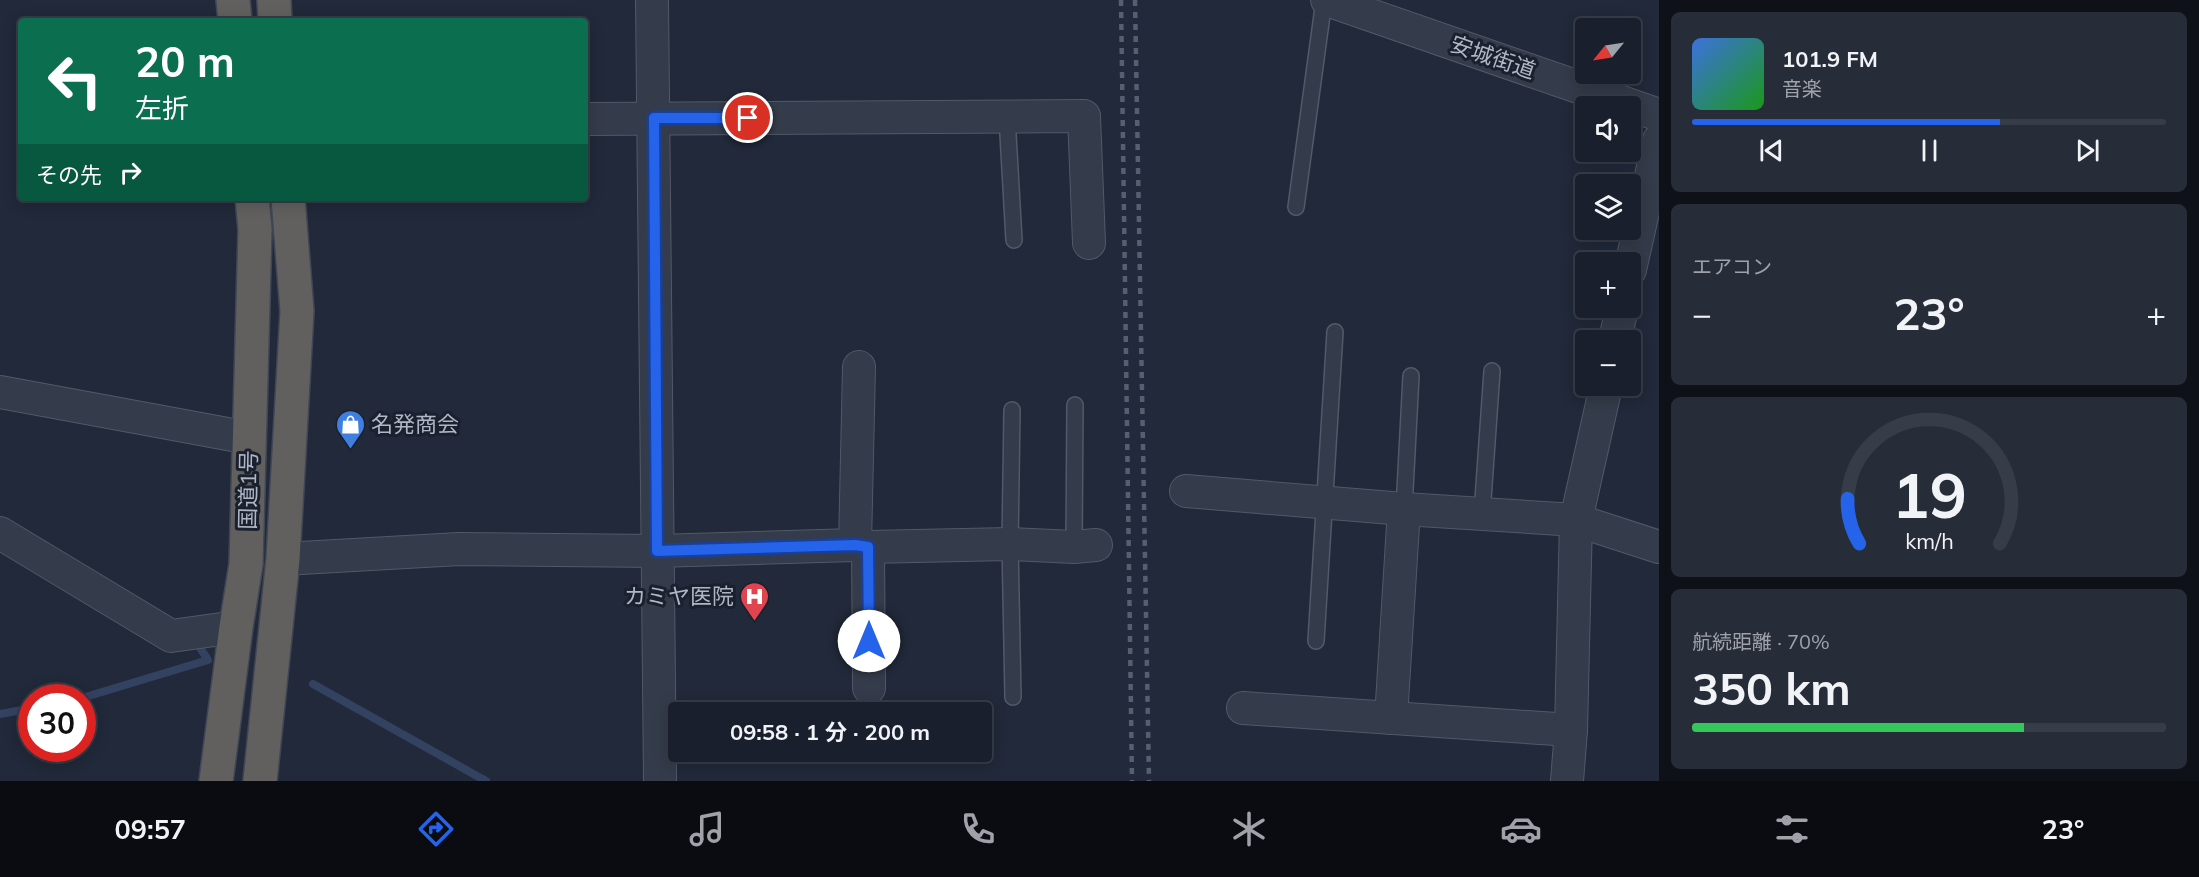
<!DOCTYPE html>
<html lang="ja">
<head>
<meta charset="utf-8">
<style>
  :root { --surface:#191f2c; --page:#262c38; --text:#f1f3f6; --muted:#9fa2a9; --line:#373d48; --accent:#2563eb }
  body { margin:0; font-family:Mulish,"Noto Sans JP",sans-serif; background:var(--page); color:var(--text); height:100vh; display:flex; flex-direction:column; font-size:22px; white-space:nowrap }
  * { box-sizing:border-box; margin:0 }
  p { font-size:20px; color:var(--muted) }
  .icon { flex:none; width:33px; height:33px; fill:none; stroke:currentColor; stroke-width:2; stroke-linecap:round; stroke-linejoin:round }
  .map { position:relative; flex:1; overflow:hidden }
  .side { display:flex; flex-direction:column; gap:12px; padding:12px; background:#0e1118; width:540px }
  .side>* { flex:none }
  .hud { position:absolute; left:18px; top:18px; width:570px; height:183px; border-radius:6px; box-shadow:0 3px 15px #0003,0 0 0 2px var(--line); background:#0b6e4f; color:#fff; overflow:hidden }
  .needle { width:39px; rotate:240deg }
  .tools { position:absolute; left:1575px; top:18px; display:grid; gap:12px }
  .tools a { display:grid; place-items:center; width:66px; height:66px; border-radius:6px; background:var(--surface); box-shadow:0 3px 15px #0003,0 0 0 2px var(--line); font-size:30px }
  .speed { position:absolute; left:18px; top:684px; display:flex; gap:12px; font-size:30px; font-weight:700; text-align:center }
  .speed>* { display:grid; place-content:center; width:78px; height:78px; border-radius:50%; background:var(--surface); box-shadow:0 3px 15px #0003,0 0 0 2px var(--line); line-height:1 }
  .speed .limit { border:9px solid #d22; background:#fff; color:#111 }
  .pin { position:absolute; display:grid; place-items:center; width:51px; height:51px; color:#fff; margin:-26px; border:3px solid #fff; border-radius:50%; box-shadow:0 2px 6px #0007 }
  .me { position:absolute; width:66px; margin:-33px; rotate:0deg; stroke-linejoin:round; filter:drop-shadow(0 0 4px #0008) }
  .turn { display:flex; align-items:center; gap:21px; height:126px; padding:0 18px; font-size:27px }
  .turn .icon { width:78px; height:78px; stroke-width:2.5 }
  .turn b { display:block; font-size:42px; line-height:51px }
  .then { display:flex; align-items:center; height:57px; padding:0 18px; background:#0003; gap:12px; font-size:22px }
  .big { font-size:45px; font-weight:700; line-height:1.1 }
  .side .tile { flex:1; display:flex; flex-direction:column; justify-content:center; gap:9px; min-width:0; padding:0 21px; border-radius:9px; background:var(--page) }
  .side .dial { align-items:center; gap:0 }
  .dial svg { height:156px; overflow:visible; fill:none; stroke:var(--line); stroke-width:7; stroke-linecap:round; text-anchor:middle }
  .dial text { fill:var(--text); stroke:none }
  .song { display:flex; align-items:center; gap:18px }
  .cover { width:72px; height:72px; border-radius:9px; background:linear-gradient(135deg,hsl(220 70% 55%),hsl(120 70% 35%)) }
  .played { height:6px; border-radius:3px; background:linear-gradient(90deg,var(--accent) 65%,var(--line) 65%) }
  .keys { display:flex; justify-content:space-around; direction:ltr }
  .heat { display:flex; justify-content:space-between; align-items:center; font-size:33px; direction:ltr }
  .charge { height:9px; border-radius:4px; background:linear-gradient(90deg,#34c759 70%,var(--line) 0) }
  .trip { position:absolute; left:668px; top:702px; width:324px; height:60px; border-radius:6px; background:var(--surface); box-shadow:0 3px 15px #0003,0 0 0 2px var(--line); font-weight:700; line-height:60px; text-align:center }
  .menu { display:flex; height:96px; justify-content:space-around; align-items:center; background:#0a0c12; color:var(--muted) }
  .menu .icon { width:42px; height:42px }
  .menu .active { color:var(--accent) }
  .menu b { font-size:27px; color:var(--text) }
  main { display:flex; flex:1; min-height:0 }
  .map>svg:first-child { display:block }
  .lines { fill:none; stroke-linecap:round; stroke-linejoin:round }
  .stream { stroke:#344261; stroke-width:8 }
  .service-casing { stroke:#525968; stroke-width:18 }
  .minor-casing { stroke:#525968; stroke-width:34 }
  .trunk-casing { stroke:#3f4655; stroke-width:36 }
  .service { stroke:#343b4a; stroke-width:15 }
  .minor { stroke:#343b4a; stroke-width:32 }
  .trunk { stroke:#61605e; stroke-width:33 }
  .rail { stroke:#565f71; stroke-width:4.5; stroke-dasharray:6 6; stroke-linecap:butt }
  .route-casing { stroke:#184099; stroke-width:15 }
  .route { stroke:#2563eb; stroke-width:10 }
  .labels { text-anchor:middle; stroke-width:6; stroke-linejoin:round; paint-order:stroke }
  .street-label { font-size:22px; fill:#afb6c6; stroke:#1a202e }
  .poi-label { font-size:22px; fill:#afb6c6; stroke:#1a202e; text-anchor:start }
</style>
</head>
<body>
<main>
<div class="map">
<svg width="1659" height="781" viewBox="0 0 1659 781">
  <rect width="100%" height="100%" fill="#21293a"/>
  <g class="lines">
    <g class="stream">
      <path d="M313,684l173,97"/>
      <path d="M82,698l126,-38 -13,-20"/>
      <path d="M0,714l32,-6"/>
    </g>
    <defs>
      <g id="service">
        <path d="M1007,117l7,123"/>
        <path d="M1296,207l28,-207"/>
        <path d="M1012,410l-2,134 3,153"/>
        <path d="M1404,509l7,-133"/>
        <path d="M1482,514l10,-143"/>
        <path d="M1074,547l1,-142"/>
        <path d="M1316,641l19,-309"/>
      </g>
      <g id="minor">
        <path d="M652,0l8,781"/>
        <path d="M1327,0l332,115"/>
        <path d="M585,119l499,-3 5,127"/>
        <path d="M1630,270l29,-130"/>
        <path d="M1615,340l7,-32"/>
        <path d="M0,392l249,46"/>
        <path d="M1186,491l218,18 172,11 83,27"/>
        <path d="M0,533l171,103 65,-9"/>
        <path d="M855,545l4,-178"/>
        <path d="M868,547l1,141"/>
        <path d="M283,559l176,-10 198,2 198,-6 13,2 142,-3 64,3 22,-2"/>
        <path d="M1243,708l328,22"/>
        <path d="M1391,718l13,-209"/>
        <path d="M1567,781l4,-51 5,-210 30,-134"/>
      </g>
      <g id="trunk">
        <path d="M233,0l2,21"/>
        <path d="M274,0l1,21"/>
        <path d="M216,781l20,-154 10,-63 9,-335 -3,-31"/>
        <path d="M260,781l23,-222 14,-248 -9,-113"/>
      </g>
    </defs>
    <use href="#service" class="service-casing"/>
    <use href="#minor" class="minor-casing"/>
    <use href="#trunk" class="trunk-casing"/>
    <use href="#service" class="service"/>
    <use href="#minor" class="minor"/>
    <use href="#trunk" class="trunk"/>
    <g class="rail">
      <path d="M1121,0l11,781"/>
      <path d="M1135,0l14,781"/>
    </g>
  </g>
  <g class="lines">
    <defs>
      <path id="route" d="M748,118h-94l3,433 198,-6 13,2 1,94"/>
    </defs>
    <use href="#route" class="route-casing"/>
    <use href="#route" class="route"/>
  </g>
  <defs>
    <symbol id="shop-pin" viewBox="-11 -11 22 30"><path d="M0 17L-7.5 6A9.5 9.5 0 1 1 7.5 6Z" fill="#3f7fe0" stroke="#1a202e"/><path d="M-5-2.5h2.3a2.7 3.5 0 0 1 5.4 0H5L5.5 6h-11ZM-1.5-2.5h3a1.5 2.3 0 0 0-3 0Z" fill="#fff"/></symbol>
    <symbol id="hospital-pin" viewBox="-11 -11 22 30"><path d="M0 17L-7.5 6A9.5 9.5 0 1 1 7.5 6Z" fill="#e0444e" stroke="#1a202e"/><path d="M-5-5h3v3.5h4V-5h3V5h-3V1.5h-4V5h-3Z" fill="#fff"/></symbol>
  </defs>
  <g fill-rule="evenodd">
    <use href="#shop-pin" x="334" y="408" width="33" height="45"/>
    <use href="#hospital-pin" x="738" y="580" width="33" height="45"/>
  </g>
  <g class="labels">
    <g class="street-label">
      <text transform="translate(1493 57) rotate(19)" y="8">安城街道</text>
      <text transform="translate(248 490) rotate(-89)" y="8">国道1号</text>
    </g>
    <g class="poi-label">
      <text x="371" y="432">名発商会</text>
      <text x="734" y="604" text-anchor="end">カミヤ医院</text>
    </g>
  </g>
</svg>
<div class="tools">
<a><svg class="needle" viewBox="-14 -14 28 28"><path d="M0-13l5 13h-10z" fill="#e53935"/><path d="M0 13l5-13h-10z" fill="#9fa2a9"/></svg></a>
<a><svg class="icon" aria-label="sound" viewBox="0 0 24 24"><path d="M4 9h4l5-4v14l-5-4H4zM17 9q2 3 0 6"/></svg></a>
<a><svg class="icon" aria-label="layers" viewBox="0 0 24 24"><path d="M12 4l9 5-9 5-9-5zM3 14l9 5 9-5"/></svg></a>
<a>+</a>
<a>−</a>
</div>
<div class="speed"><div class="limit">30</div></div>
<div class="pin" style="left:748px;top:118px;background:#d93025"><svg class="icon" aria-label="arrive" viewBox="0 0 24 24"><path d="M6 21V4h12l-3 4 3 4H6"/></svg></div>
<svg class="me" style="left:869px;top:641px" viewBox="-20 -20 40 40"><circle r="19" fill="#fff"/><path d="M0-13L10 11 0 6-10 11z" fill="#2563eb"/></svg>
<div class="trip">09:58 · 1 分 · 200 m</div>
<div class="hud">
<div class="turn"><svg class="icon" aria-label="left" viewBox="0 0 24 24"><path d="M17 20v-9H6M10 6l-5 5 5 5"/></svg><div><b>20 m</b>左折</div></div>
<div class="then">その先<svg class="icon" aria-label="right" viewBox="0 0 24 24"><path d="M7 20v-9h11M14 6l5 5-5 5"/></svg></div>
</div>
</div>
<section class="side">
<div class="tile">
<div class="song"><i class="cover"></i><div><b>101.9 FM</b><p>音楽</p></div></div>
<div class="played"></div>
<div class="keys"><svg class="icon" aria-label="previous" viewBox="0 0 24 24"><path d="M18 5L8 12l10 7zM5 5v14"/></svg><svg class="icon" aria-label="pause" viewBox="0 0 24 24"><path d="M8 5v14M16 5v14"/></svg><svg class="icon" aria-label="next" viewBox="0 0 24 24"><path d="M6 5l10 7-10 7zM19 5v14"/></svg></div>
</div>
<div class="tile"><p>エアコン</p>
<div class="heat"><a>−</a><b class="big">23°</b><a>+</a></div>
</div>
<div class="tile dial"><svg viewBox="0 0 100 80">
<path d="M14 69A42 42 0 1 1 86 69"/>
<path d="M14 69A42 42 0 0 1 8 46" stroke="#2563eb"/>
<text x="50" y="56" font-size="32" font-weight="700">19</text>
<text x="50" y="72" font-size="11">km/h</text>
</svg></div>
<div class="tile"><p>航続距離 · 70%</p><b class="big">350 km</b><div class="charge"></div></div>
</section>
</main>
<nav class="menu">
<b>09:57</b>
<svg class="icon active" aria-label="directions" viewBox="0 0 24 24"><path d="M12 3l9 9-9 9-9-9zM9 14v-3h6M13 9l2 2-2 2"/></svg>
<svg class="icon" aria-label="music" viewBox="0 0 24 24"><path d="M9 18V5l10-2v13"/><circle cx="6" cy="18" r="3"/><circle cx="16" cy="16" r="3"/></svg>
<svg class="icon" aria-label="phone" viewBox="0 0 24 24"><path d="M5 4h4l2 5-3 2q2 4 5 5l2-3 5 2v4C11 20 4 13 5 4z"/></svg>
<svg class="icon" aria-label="climate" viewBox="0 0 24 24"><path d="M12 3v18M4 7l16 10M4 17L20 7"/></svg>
<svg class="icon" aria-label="car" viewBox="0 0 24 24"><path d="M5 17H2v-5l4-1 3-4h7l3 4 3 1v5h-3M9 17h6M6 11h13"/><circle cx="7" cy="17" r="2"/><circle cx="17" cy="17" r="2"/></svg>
<svg class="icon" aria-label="filters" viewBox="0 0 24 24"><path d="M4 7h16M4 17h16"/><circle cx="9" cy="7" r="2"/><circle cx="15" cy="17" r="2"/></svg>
<b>23°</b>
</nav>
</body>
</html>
